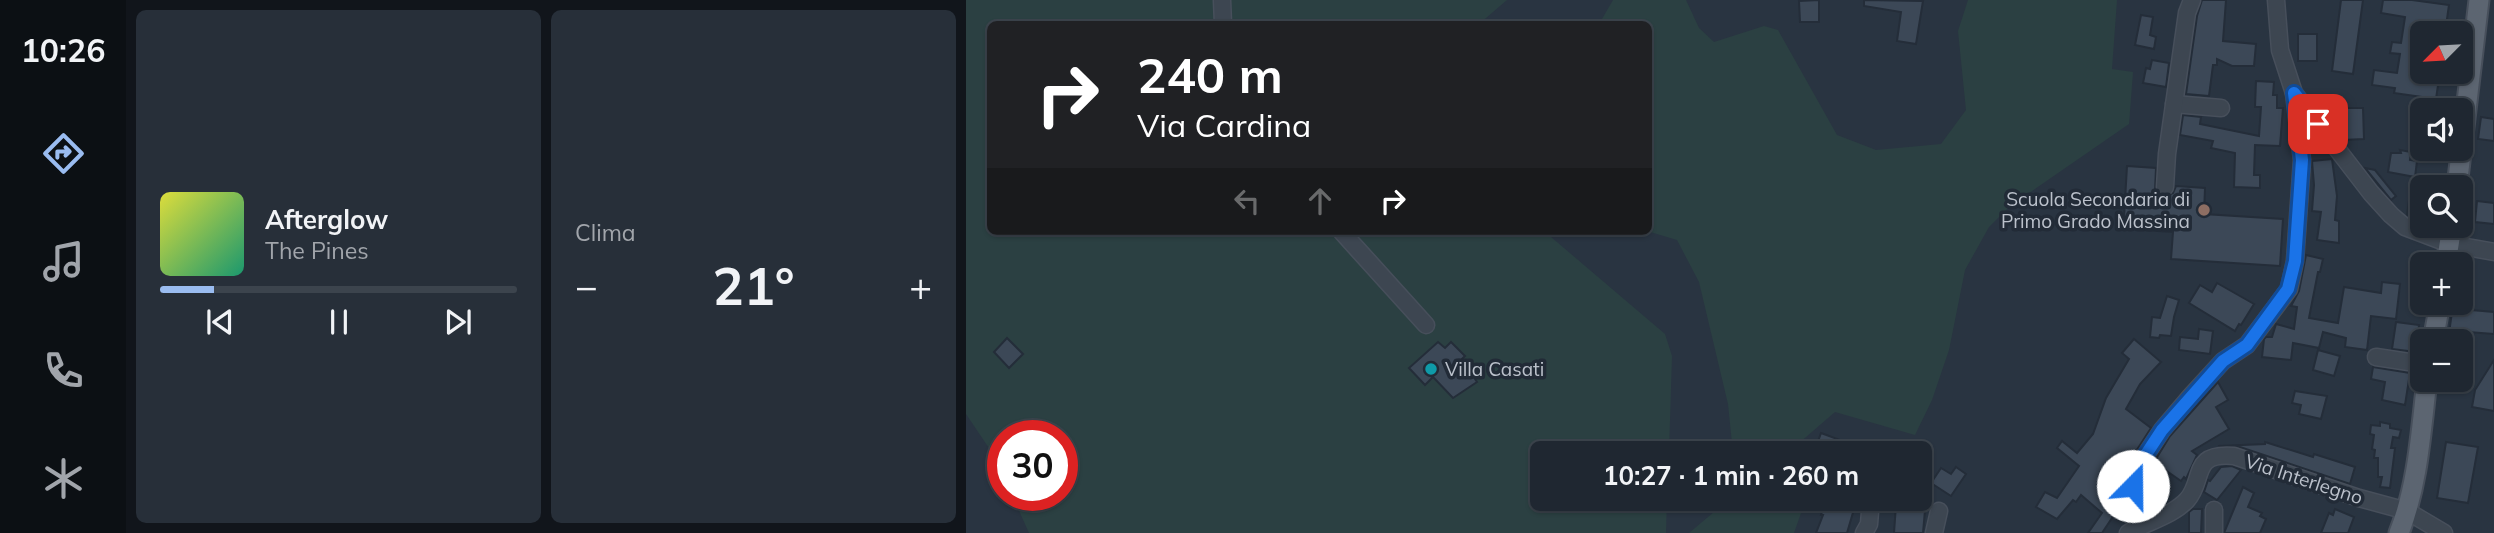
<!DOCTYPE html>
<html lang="it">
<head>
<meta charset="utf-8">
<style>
  :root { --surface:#1f2731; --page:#272f39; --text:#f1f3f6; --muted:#a1a5ab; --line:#3c444d; --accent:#9abcf0 }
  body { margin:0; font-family:Mulish,sans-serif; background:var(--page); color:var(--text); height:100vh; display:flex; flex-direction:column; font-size:26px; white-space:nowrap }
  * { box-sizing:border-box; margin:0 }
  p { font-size:23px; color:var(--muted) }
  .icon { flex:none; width:38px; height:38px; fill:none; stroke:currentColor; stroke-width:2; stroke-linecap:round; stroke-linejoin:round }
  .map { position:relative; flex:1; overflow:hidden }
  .details { display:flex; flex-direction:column; gap:10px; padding:10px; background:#11151b; width:840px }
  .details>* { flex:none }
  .hud { position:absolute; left:21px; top:21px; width:665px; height:214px; border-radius:10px; box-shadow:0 2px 5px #0004,0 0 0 2px var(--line); background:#202124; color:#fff; overflow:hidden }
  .needle { width:46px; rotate:246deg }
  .fabs { position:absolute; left:1444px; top:21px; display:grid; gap:14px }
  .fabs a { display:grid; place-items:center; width:63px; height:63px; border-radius:10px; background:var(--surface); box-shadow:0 2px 5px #0004,0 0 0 2px var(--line); font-size:35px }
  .speed { position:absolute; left:21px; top:420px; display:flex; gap:14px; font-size:35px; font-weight:700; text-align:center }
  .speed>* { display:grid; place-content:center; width:91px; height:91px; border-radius:50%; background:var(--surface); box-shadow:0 2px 5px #0004,0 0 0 2px var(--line); line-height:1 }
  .speed .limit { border:10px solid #d22; background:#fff; color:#111 }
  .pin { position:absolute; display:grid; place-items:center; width:60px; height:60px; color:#fff; margin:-30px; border-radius:14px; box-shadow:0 4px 10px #0006 }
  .me { position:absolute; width:77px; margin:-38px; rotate:22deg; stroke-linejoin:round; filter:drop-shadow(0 0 5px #0008) }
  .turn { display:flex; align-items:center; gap:24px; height:147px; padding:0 35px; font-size:32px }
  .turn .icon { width:91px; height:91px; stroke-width:2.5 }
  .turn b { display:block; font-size:49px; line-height:60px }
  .lanes { display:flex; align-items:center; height:66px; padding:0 35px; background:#0003; justify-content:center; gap:35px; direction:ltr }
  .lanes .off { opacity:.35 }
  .big { font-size:52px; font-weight:700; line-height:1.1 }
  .details .card { flex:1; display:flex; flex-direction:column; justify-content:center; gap:10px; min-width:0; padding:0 24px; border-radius:10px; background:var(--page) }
  .song { display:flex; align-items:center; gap:21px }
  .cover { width:84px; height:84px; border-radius:10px; background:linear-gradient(135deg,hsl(60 70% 55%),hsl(160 70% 35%)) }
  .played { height:7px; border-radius:4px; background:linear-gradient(90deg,var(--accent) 15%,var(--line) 15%) }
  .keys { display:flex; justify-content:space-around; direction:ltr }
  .heat { display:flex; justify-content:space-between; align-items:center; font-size:38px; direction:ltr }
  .details .tiles { flex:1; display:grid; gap:10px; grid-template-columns:repeat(2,1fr) }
  .trip { position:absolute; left:564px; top:441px; width:402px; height:70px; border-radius:10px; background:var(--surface); box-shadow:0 2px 5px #0004,0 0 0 2px var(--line); font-weight:700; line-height:70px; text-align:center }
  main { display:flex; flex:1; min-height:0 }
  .dock { display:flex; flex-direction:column; width:126px; justify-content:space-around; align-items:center; background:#0c1014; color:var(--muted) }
  .dock .icon { width:49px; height:49px }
  .dock .on { color:var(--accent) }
  .dock b { font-size:32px; color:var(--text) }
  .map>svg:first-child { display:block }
  .green { fill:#2b4042 }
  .building { fill:#3c4857; stroke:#242d39; stroke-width:2 }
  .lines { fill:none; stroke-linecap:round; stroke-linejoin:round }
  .minor-casing { stroke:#474f5b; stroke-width:19 }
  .major-casing { stroke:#474f5b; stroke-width:23 }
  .minor { stroke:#3d4651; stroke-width:16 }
  .major { stroke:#5c6571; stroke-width:19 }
  .route-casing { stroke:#114b97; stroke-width:18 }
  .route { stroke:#1a73e8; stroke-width:12 }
  .education-dot { fill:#8d6e63; stroke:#222b37; stroke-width:2.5 }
  .culture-dot { fill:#0f9aa8; stroke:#222b37; stroke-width:2.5 }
  .labels { text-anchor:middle; stroke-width:7; stroke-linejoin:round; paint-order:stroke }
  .poi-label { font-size:19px; fill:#bbc1cb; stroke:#222b37; text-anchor:end }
  .street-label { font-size:19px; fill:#bbc1cb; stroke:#222b37 }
</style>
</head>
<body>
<main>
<nav class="dock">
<b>10:26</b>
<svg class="icon on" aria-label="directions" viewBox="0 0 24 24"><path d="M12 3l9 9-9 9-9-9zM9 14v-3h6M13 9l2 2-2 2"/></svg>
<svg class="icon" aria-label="music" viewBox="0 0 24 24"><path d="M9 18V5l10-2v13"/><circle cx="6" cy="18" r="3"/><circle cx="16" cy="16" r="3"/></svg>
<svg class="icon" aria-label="phone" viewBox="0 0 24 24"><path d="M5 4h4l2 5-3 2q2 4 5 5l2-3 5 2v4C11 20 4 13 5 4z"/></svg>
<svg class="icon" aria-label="climate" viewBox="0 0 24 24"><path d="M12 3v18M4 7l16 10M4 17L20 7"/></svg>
</nav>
<section class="details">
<div class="tiles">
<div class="card">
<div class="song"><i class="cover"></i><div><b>Afterglow</b><p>The Pines</p></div></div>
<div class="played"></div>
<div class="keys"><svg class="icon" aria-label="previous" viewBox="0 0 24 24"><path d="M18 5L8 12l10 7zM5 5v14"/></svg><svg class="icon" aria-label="pause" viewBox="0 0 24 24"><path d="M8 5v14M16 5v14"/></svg><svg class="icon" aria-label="next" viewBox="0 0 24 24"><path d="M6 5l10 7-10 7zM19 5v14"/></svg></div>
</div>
<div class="card"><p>Clima</p>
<div class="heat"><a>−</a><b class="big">21°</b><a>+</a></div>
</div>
</div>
</section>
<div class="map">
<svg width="1528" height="533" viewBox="0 0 1528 533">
  <rect width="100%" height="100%" fill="#293441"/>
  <g class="green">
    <path d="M0,0h541l-28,24h-489v207h554l121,103 7,22 -3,97h-127v46h125l-1,34h-637l-17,-38h50v-59h-59v40l-10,-22 -27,-40z"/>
    <path d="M647,0h73l13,28 15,14 50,-16 14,4 59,105 39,15 65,-6 25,-34 -8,-79 10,-31h149l-5,69 21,3 -4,52 -120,83 -20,20 -24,43 -16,80 -17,50 -17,35 -80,-23 -44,38 1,3h-59l-5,-49 -29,-122 -22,-42 -30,-9 1,-207h-46v-5z"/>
    <path d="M754,499h86l-12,34h-105l25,-21z"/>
  </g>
  <g class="building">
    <path d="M853,0v22h-19l-1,-21z"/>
    <path d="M898,0l59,1 -7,43 -19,-3 4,-29 -37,-6z"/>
    <path d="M1236,0h24l-3,41 33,3 -2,22h-22l-15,-7v6h-4l-4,31 -23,-2 11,-78z"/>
    <path d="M1375,0h22l-10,74 -21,-3z"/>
    <path d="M1417,0h29l37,5 -4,28h-23v39h18l-4,27 -42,-6 1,-5 -23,-3 2,-15 23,3 3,-19 -10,-1 2,-11 9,1 4,-26 -24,-4z"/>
    <path d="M1175,15l12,2 -3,18 6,2 -2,12 -19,-4z"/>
    <rect x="1332" y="34" width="19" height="27"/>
    <path d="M1186,60l17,3 -3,24 -23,-4 3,-15 4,1z"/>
    <path d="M1290,81l18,1 -1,13h4v13h6l-3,38 -25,-1 -1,30h6v13l-26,-1 1,-34 -24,-5 2,-7 -33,-6 3,-20 18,2 -1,7 59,12 2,-29h-6z"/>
    <path d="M1372,108h25l1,31 -21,1 -4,-6z"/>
    <path d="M1515,117l13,2v22l-16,-2z"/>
    <path d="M1434,150l11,2 -1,8 7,1 -2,16 -27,-5 3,-19h10z"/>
    <path d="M1366,159l5,37 -2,24 4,1v22l-22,-3 4,-28 -9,-1 2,-26 -2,-24z"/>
    <path d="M1161,166l29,2 -1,23 9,6 9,-4 3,-7 29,2 -1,26 79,5 -3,47 -109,-7 2,-27 -30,-2 1,-11 -20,-1z"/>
    <path d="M1399,168l10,2 21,26 -5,4z"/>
    <path d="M1445,185l11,2v35l-15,-7z"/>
    <path d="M1511,201l17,2v21l-19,-2z"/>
    <path d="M1340,255l17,4 -3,13h-2l-9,46 29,5 6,-36 37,6 1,-11 18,2 -4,35 -25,-3 -4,34 -22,-3 1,-9 -23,-6 -4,16 -26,-5 -2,17 -29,-3 2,-18 2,-2h6l4,-13 18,5 3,-22 -6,-1 8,-15z"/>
    <path d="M1251,283l37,21 -13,21 -2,-1 -4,7 -46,-28 11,-18 12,7z"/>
    <path d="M1201,296l12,4 -5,17 -3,19 -11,-1 -1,3 -9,-1 2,-20 8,1z"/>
    <path d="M1487,304l20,3 -1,3 22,2v22l-25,-2 -1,9h-20z"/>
    <path d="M1430,322l23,3 -3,27 -24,-3z"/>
    <path d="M1233,329l14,2 -3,23 -31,-4 1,-13 18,2z"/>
    <path d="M41,338l16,16 -14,14 -15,-16z"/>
    <path d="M1168,339l27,23 -21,22 -14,25 25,19 -20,31 -8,24 1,17 -22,33h-14l14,-20 -21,-18 -5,7 -3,-2 -16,19 -21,-12 9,-15 12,6 22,-32 -22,-18 5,-7 15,12 16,-19 13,-36 23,-39 -7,-6z"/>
    <path d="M472,342l7,6 6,-6 14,14 -3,3 15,23 -24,16 -20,-21 -8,8 -16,-17z"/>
    <path d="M1352,350l22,6 -6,20 -21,-6z"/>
    <path d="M1528,360v51l-22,-4 3,-17z"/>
    <path d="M1407,367l37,6 -5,32 -23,-5 3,-18 -14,-3z"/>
    <path d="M1252,382l10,18 -12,7 13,22 -37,22 5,4 -11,24 -2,-2 -3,4 -23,-16 -3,35h10l1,3 -19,9 -3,-25 7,-20 19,-31z"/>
    <path d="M1329,391l32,5 -6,23 -22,-5 2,-9 -9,-2z"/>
    <path d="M1414,422l10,2v4l11,2 -2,8 -6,-1 -2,11h4l-5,40 -10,-1 2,-10h-4v-19h-4l1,-8 -3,-1 2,-14 -4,-1 1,-9 9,1z"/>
    <path d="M855,433l30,11 -3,9h-34z"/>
    <path d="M1299,442l48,15 1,-3 41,13 -5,17 -113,-38h-19l47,-2z"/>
    <path d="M1480,442l32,5 -10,56 -31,-5z"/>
    <path d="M1266,466l9,4 -24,30 -13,-8 4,-12 2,1 11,-14z"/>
    <path d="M990,467l10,7 -15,22 -20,-13 10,-15 10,6z"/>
    <path d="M1277,487l11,6 -6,14 14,6 -2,3 6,3 -6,14h-36z"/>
    <path d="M860,499h31l-10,34h-31l7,-18h-2z"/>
    <path d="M942,499h18l-3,34h-29l2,-28 12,1z"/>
    <path d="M1227,509h9l-1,24h-12v-21z"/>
    <path d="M1369,509l19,8 -6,16h-27l8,-20 4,2z"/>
  </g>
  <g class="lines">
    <defs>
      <g id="minor">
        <path d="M256,0l1,24"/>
        <path d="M1310,0l4,50 14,43 77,100 20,22 14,12 45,17 44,8"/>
        <path d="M1208,104l47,4"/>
        <path d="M1199,187l2,-33 20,-141 5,-13"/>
        <path d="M375,231l85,94"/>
        <path d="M1410,357l46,7"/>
        <path d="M1172,527l-5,-41 8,-24 21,-32 28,-33 33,-36 24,-16 42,-56 6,-28 7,-101 -8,-67"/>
        <path d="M898,533l5,-9 2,-25"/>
        <path d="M968,533l5,-22"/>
        <path d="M1162,533c18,-11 44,-17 59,-33 18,-20 3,-48 47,-44l125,42 48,13 37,22"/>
        <path d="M1248,533v-23"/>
      </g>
      <g id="major">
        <path d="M1491,187l22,-187"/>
        <path d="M1480,264l6,-38"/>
        <path d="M1467,341l7,-38"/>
        <path d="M1433,533c19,-48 22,-102 28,-153"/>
      </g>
    </defs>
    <use href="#minor" class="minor-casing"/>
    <use href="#major" class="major-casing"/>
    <use href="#minor" class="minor"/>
    <use href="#major" class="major"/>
  </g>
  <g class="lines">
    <defs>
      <path id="route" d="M1167,486l8,-24 21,-32 61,-69 24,-16 41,-56 7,-28 7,-101 -8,-67 24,31"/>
    </defs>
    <use href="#route" class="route-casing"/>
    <use href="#route" class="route"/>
  </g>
  <circle class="education-dot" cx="1238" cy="210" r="7"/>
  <circle class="culture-dot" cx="465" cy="369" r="7"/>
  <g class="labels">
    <g class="poi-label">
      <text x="1224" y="206">Scuola Secondaria di<tspan x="1224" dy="22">Primo Grado Massina</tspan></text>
      <text x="479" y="376" text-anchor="start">Villa Casati</text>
    </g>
    <g class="street-label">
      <text transform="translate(1338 479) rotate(18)" y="7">Via Interlegno</text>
    </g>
  </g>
</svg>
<div class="fabs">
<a><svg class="needle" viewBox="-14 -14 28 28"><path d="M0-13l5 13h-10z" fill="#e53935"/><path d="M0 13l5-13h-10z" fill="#a1a5ab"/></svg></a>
<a><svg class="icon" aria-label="sound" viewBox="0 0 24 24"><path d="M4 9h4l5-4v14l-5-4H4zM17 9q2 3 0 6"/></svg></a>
<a><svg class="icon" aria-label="search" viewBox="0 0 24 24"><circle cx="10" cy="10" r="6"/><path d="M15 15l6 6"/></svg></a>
<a>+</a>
<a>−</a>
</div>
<div class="speed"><div class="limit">30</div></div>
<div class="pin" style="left:1352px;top:124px;background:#d93025"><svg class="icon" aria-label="arrive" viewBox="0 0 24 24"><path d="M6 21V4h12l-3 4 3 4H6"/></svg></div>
<svg class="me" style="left:1167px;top:486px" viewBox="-20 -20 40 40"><circle r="19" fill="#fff"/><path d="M0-13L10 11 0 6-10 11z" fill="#1a73e8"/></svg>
<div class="trip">10:27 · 1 min · 260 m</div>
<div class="hud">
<div class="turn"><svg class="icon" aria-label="right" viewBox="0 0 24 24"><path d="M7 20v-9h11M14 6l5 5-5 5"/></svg><div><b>240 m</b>Via Cardina</div></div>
<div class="lanes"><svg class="icon off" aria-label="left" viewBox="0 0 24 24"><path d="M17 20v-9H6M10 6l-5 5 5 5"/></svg><svg class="icon off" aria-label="ahead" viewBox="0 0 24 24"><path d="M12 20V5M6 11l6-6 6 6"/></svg><svg class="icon" aria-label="right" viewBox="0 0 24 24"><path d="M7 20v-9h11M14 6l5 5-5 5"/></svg></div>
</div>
</div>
</main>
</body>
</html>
